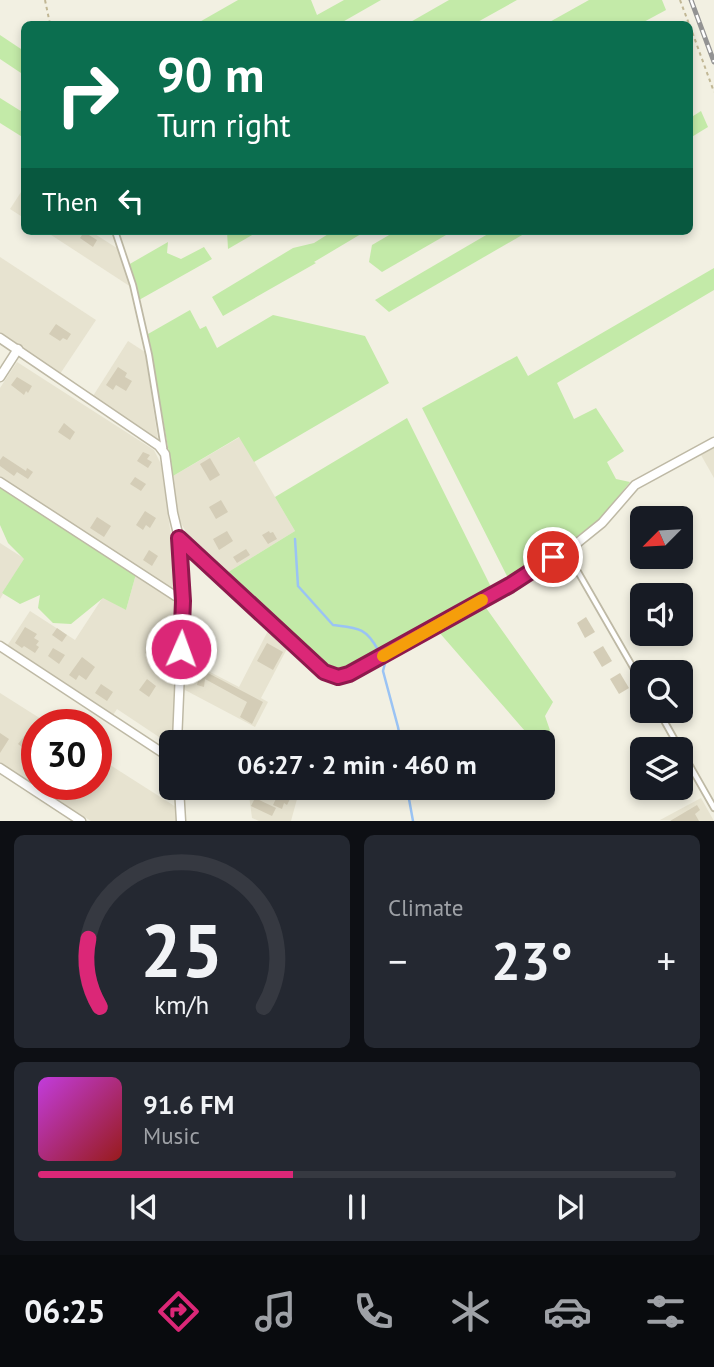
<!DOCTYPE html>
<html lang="en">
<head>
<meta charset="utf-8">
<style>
  :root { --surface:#171b24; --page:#242831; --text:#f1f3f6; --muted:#9ea1a6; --line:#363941; --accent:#db2777 }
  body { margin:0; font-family:"PT Sans",sans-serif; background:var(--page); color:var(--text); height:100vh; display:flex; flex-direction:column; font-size:26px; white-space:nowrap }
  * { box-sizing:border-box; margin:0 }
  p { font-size:23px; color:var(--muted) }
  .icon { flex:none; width:38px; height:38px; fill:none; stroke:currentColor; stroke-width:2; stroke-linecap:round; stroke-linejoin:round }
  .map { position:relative; height:821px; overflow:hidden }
  .side { display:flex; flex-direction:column; gap:14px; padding:14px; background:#0d0f14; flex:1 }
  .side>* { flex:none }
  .hud { position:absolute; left:21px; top:21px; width:672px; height:214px; border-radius:10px; box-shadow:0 4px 10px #0003; background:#0b6e4f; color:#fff; overflow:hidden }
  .needle { width:46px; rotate:246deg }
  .tools { position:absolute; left:630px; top:506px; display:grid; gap:14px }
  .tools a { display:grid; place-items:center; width:63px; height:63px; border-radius:10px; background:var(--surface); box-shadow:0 4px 10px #0003; font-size:35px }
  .speed { position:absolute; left:21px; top:709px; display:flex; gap:14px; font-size:35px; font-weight:700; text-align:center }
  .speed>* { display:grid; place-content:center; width:91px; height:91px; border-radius:50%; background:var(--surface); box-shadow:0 4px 10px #0003; line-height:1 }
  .speed .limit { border:10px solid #d22; background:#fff; color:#111 }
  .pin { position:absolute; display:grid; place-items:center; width:60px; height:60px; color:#fff; margin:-30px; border:4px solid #fff; border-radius:50%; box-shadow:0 2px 7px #0007 }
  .me { position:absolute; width:77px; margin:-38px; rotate:2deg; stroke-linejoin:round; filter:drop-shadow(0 0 5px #0008) }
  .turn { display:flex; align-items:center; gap:24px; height:147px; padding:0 21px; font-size:32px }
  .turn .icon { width:91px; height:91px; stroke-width:2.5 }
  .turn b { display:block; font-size:49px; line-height:60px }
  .then { display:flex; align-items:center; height:66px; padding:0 21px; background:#0003; gap:14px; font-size:26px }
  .big { font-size:52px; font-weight:700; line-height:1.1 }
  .side .card { flex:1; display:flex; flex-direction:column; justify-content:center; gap:10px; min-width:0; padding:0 24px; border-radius:10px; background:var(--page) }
  .side .dial { align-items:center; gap:0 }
  .dial svg { height:182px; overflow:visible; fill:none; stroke:var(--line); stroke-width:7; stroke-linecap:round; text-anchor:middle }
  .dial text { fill:var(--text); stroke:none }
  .song { display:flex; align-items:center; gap:21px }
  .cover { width:84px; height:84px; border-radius:10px; background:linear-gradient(135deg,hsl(290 70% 55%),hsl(0 70% 35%)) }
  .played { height:7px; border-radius:4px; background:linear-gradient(90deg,var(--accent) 40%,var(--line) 40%) }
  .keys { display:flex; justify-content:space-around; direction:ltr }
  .heat { display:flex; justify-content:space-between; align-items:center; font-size:38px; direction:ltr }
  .side .tiles { flex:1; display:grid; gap:14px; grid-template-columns:1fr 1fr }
  .card:last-child { grid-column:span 2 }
  .trip { position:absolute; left:159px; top:730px; width:396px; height:70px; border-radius:10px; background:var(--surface); box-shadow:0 4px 10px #0003; font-weight:700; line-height:70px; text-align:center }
  .menu { display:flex; height:112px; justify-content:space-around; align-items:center; background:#090b0e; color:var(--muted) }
  .menu .icon { width:49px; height:49px }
  .menu .active { color:var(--accent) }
  .menu b { font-size:32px; color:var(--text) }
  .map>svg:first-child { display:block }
  .residential { fill:#e7e3d0 }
  .green { fill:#c3eaa8 }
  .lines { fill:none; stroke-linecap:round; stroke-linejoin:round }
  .stream { stroke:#9ac3f4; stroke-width:2.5 }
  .building { fill:#d4cdb7 }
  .service-casing { stroke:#beb9a5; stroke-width:8 }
  .minor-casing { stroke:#beb9a5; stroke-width:11 }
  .path { stroke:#c1b795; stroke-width:2; stroke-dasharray:3.5 3.5; stroke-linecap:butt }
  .service { stroke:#fff; stroke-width:4.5 }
  .minor { stroke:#fff; stroke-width:8 }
  .rail-casing { stroke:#939393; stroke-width:5 }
  .rail { stroke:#fff; stroke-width:2.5; stroke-dasharray:8; stroke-linecap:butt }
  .route-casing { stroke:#8e194d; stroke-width:18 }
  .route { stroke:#db2777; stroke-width:12 }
  .slow { stroke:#f59e0b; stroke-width:12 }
</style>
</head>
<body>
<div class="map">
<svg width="714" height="821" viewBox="0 0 714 821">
  <rect width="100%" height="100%" fill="#f2f0e2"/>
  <g class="residential">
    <path d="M23,189l1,1v28l-14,-9z"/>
    <path d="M45,231h45l30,19 11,37z"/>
    <path d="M0,257l96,63 -36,54 -60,-40z"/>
    <path d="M128,341l17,11 13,88 -65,-44z"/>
    <path d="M17,362l137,88 7,14 18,129 -179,-116v-89z"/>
    <path d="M240,437l55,94 -70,43 -31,-29 -15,-25 -6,-44z"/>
    <path d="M714,448v30l-13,-23z"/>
    <path d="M0,543l25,16 -23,34 1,1 -3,5z"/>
    <path d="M136,574l41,27 -4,141 -2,3 -54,-36 -4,6 -106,-69 23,-35 45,29 28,-43 23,13z"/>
    <path d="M270,627l19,18 -28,53 7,4 -13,25 -70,-37v-31l54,28z"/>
    <path d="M0,693l49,31h-12v60h59v-28l80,51v14h-85l-91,-58z"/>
    <path d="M248,788h52l-9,33h-32l-7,-3z"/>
    <path d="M701,798l13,23 -54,-1z"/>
  </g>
  <g class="green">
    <path d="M238,0h73l6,15 27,-15h37l-42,24h-143z"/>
    <path d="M449,0h68l-43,24h-67z"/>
    <path d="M589,0h73l4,10 -26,14h-94z"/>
    <path d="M0,35l24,16v24l-24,-16z"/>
    <path d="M0,98l24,15v25l-24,-15z"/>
    <path d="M701,111l7,16 -18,11v-20z"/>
    <path d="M227,231h32l-31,18z"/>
    <path d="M333,231h33l-52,31 2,1 -93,53 -11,-19 81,-49 21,-5z"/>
    <path d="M396,231h57l-71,41 -13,-10 3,-17z"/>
    <path d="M493,231h36l-140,81 -14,-12z"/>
    <path d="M168,242l-1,11 14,6 23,-12 8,12 -73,41 -3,-14 -8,-21z"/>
    <path d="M714,268v22l-157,93 17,36 22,-11 28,43 -17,11 9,17 14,3 -28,35 -36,28 -57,35 -87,-172 95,-52 11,20z"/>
    <path d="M190,310l10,19 6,-3 11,22 56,-33 92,21 24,47 -135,79 -15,-25 -66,39 -25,-142z"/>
    <path d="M407,418l85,171 -152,84 -13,-5 -102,-94 70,-43 -20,-34z"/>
    <path d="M0,487l136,87 -10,36 -23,-12 -32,26 -18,-1 -15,-15 2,-13 -20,9 -18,-11 22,-34 -16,-16 -8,-18z"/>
    <path d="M484,605l69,97 -8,14 8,23 -22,-1 -93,-107z"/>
  </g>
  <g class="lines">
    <g class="stream">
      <path d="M295,539l3,47 35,39c24,3 33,2 45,25"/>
      <path d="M385,663l-2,8 15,56 3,15"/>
      <path d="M407,788l6,33"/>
    </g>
  </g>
  <g class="building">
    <path d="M84,232l13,8 -4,7 -13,-9z"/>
    <path d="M56,324l15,10 -4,6 -4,-2 -3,3 -11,-7z"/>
    <path d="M118,367l9,6 -2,4 7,4 -6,10 -10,-6 -3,5 -7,-5z"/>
    <path d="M17,377l15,9 -4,7 -2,-2 -2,4 -13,-10z"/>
    <path d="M64,423l11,9 -5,8 -12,-8z"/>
    <path d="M143,452l7,3 -3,4 5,3 -4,6 -11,-7z"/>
    <path d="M3,456l23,15 1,-3 6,4 -5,7 -11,-7 -3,4 -14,-10v-6z"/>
    <path d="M210,458l10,17 -10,6 -10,-17z"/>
    <path d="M135,477l11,7 -5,7 -11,-7z"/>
    <path d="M221,500l7,12 -12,7 -7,-12z"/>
    <path d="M145,511l11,7 -6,10 -4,-3 -3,5 -7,-5z"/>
    <path d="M97,517l14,9 -7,11 -14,-9z"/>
    <path d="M227,531l6,10 -14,9 -6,-11z"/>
    <path d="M269,531l1,2 3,-1 4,7 -9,5 -6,-9z"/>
    <path d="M246,549l4,6 -13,8 -4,-6z"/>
    <path d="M149,550l9,6 -6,10 -9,-6z"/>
    <path d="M586,617l9,15 -10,6 -8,-15z"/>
    <path d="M25,627l12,7 -3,4 5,3 -3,4 3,2 -4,6 -11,-7 -2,2 -7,-5z"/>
    <path d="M57,628l10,7 -5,7 -10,-7z"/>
    <path d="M151,640l11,4 -5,14 -12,-5z"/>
    <path d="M267,643l16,9 -10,18 -16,-9z"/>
    <path d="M603,646l9,15 -10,6 -9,-15z"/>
    <path d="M53,648l12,7 -6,9 -11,-8z"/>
    <path d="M82,657l13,10 -9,13 -7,-5 -3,5 -7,-5z"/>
    <path d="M200,672l6,3 2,-2 55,29 -11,22 -12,-7 7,-15 -42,-23 -1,8 -7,-2z"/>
    <path d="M620,673l9,15 -10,6 -9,-15z"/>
    <path d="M147,679l9,7 -7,11 -10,-7z"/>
    <path d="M101,684l12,8 -6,9 -12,-8z"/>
    <path d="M0,733l9,6 -9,14z"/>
    <path d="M25,735l12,8 -6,11 -13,-10z"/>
    <path d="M281,788l9,5 -2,2 3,2 -4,8 -3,-2 -2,6 -9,-4z"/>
    <path d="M255,798l21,10 -4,8 -21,-10z"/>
    <path d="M697,805l3,5 -5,4 4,7h-29z"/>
  </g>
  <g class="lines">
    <defs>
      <g id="service">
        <path d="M115,231l18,54 16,70 15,93"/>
        <path d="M566,551l76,132"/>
        <path d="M658,710l22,39"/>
        <path d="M681,750l33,58"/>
      </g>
      <g id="minor">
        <path d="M0,338l159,108 6,8 8,59 6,25 145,134 14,5 11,-3 161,-89 43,-28 18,-9 31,-25 33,-38 79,-43"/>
        <path d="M0,377l18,-28"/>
        <path d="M0,482l183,119"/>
        <path d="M0,646l172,113"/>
        <path d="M177,742l6,-141 -4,-63"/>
        <path d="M0,768l81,53"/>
        <path d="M179,788l2,33"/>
      </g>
    </defs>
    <use href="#service" class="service-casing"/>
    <use href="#minor" class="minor-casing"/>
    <g class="path">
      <path d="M45,0l5,24"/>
      <path d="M680,0l9,24"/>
      <path d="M690,26l24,66"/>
    </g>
    <use href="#service" class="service"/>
    <use href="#minor" class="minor"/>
    <defs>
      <path id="rail" d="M691,0l23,62"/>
    </defs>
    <use href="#rail" class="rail-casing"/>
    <use href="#rail" class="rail"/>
  </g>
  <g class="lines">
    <defs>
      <path id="route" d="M181,649l2,-48 -4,-63 145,134 14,5 11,-3 161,-89 43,-28"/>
    </defs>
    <use href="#route" class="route-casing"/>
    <use href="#route" class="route"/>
    <path class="slow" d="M383,656l99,-56"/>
  </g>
</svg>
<div class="tools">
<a><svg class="needle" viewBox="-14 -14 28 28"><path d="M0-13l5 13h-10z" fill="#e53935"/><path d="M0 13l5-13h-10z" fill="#9ea1a6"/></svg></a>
<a><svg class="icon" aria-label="sound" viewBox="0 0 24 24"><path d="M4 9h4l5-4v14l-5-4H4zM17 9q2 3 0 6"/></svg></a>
<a><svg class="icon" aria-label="search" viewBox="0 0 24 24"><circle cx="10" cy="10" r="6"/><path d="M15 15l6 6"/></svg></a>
<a><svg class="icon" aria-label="layers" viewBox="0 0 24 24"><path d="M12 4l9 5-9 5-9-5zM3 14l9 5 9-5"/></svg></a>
</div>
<div class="speed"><div class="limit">30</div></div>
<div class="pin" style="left:553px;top:557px;background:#d93025"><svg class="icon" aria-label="arrive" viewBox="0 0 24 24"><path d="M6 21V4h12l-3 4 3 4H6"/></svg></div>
<svg class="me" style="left:181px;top:649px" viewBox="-20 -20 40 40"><circle r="17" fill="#db2777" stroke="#fff" stroke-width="3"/><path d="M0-11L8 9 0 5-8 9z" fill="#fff"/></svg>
<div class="trip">06:27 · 2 min · 460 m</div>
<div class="hud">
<div class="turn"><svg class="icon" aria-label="right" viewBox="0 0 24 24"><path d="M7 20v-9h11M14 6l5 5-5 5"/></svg><div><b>90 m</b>Turn right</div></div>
<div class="then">Then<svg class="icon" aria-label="left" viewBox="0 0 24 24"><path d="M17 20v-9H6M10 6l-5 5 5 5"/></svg></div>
</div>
</div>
<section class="side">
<div class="tiles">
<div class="card dial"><svg viewBox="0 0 100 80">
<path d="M14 69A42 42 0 1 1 86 69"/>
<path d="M14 69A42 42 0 0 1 9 39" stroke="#db2777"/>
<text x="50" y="56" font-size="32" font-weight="700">25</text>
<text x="50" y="72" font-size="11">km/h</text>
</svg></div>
<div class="card"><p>Climate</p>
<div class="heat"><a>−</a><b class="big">23°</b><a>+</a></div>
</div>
<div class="card">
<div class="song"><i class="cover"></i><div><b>91.6 FM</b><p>Music</p></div></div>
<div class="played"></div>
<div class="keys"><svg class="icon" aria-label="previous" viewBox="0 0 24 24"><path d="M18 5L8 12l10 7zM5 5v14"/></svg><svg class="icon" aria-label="pause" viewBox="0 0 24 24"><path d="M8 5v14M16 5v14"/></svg><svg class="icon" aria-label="next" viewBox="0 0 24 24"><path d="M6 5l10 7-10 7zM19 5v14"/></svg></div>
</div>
</div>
</section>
<nav class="menu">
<b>06:25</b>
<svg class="icon active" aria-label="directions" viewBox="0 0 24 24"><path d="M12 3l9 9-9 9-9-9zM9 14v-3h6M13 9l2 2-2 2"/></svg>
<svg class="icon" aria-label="music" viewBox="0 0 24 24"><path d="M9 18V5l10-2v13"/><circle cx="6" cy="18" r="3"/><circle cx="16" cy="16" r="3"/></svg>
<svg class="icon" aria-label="phone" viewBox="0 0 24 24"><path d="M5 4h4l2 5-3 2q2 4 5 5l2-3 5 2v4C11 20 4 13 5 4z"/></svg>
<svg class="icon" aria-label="climate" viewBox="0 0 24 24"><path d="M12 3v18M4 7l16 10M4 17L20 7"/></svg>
<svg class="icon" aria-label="car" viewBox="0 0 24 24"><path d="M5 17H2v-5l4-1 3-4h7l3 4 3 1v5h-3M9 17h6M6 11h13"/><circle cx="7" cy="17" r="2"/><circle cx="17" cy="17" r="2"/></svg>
<svg class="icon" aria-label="filters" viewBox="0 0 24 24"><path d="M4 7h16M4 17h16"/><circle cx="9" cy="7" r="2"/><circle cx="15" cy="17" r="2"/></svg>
</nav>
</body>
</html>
